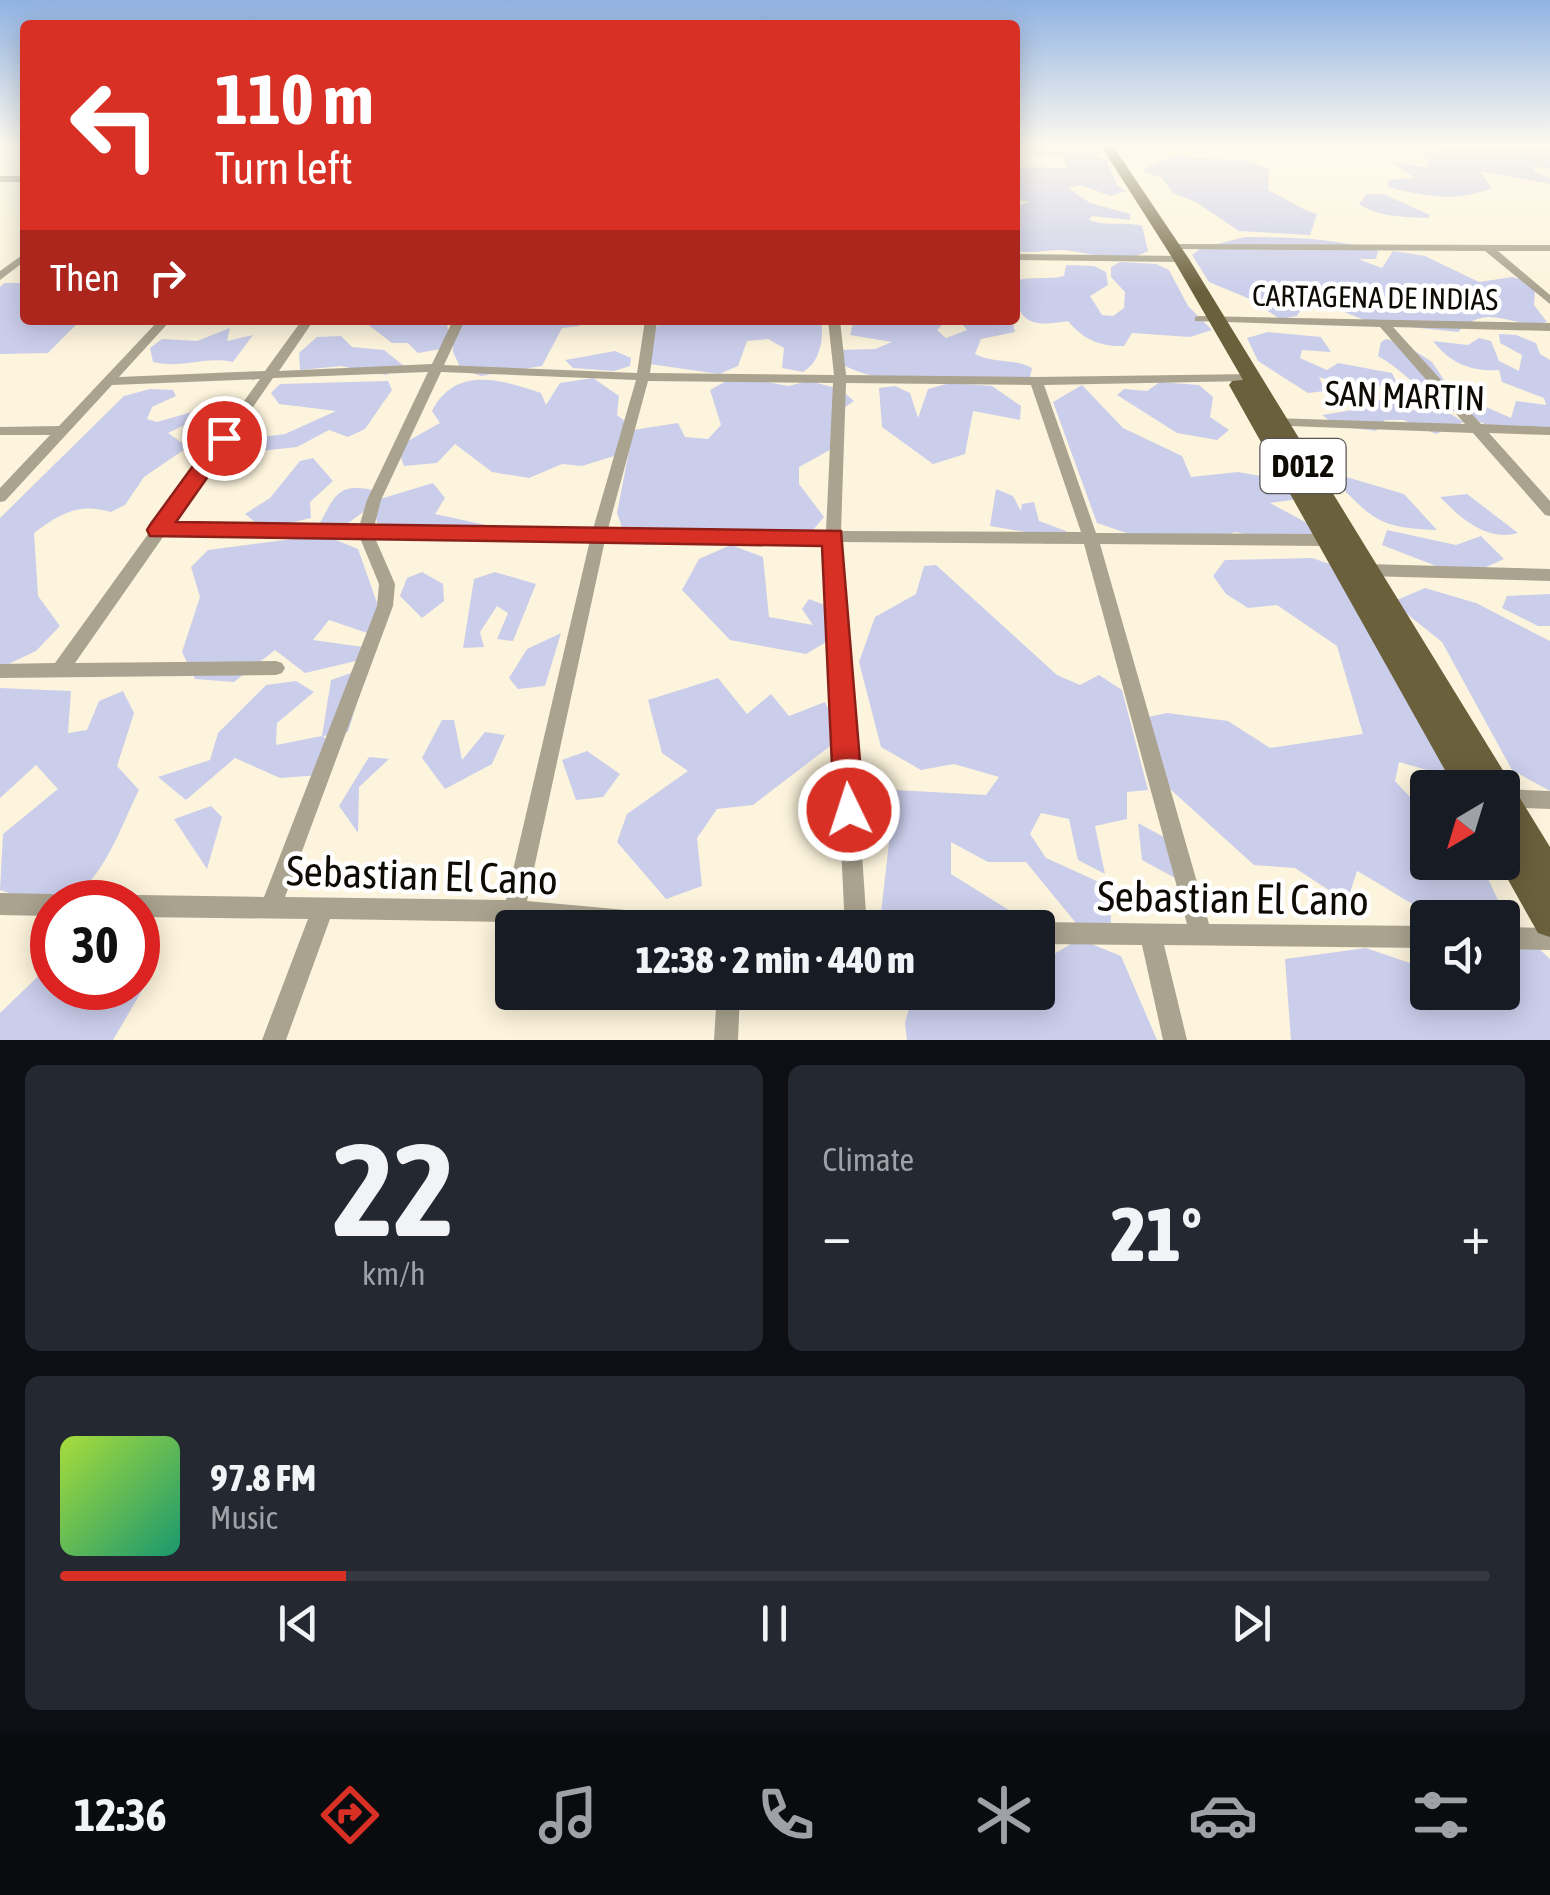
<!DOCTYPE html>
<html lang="en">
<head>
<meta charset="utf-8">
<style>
  :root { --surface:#171b24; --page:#242831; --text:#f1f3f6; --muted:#9ea1a6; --line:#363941; --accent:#d93025 }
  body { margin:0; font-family:"Asap Condensed",sans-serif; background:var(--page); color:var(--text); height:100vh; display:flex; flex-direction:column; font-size:38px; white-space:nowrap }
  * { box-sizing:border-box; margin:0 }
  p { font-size:32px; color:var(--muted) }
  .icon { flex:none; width:55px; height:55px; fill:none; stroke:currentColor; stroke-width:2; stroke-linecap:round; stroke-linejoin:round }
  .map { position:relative; height:1040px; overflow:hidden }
  .drawer { display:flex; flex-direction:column; gap:25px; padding:25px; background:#0d0f14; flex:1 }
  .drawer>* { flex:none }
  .guide { position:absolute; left:20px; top:20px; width:1000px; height:305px; border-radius:10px; box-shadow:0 5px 25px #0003; background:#d93025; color:#fff; overflow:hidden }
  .needle { width:65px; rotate:218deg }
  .tools { position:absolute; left:1410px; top:770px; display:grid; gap:20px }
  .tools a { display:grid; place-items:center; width:110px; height:110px; border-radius:10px; background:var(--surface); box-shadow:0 5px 25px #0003; font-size:50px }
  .speed { position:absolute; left:30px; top:880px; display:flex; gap:20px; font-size:50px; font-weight:700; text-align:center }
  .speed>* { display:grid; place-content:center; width:130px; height:130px; border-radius:50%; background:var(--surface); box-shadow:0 5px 25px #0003; line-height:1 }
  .speed .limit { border:15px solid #d22; background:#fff; color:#111 }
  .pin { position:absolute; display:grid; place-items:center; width:85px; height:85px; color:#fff; margin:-42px; border:5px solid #fff; border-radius:50%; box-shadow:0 2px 10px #0007 }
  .me { position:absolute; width:110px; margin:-55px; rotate:356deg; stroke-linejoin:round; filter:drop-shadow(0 0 8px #0008) }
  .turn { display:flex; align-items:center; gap:35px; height:210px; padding:0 30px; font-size:45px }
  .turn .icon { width:130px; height:130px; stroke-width:2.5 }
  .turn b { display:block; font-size:70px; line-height:85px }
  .then { display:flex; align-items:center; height:95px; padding:0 30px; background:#0003; gap:20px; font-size:38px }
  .big { font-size:75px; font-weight:800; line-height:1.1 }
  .drawer .card { flex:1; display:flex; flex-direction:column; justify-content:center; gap:15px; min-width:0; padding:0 35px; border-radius:15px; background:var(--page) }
  .drawer .dial { align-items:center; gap:0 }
  .dial b { font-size:130px; line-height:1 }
  .song { display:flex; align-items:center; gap:30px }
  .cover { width:120px; height:120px; border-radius:15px; background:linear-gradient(135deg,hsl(80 70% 55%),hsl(160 70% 35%)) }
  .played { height:10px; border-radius:5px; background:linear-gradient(90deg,var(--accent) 20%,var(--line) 20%) }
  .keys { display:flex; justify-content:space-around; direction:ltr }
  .heat { display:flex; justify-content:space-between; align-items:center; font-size:55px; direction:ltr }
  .drawer .tiles { flex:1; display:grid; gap:25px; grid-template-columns:1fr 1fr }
  .card:last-child { grid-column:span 2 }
  .trip { position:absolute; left:495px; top:910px; width:560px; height:100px; border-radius:10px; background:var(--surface); box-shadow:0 5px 25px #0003; font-weight:800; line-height:100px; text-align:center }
  .menu { display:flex; height:160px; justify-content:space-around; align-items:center; background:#090b0e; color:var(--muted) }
  .menu .icon { width:70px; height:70px }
  .menu .on { color:var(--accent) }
  .menu b { font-size:45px; color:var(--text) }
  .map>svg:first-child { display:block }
  .green { fill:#cbceeb }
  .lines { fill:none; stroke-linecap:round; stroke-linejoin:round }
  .street { fill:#a9a38f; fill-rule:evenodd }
  .primary { fill:#6b603c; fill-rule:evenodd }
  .route { fill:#d93025; stroke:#8d1f18; stroke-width:2.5 }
  .labels { text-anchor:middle; stroke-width:9; stroke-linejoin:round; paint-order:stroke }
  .far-street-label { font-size:30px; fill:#0e0b05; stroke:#fff }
  .shield { fill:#fff; stroke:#565450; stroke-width:2.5 }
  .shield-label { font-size:32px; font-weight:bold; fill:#0e0b05 }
  .street-label { font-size:35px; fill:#0e0b05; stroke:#fff }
  .near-street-label { font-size:42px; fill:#0e0b05; stroke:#fff }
</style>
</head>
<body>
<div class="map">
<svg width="1550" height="1040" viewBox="0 0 1550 1040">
  <rect width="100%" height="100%" fill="#fcf4dc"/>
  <g class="green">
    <path d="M1022,146h78l2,5 -6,5 11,5 10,24 9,6 -15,5 -31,-11 -12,3 22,15 40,11v6l-38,-4 -3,4c19,7 35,1 53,6l6,25c-29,16 -56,1 -85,-1 -16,-1 -33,5 -48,0l2,-44 13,-4 -15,-3v-32l52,1 -3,-11h-24l-17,-6z"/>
    <path d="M1393,146l157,2v21l-16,-3 1,6 15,6v6l-70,-13 11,17c-34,15 -68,8 -103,-1v-7l27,-2 -25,-17 37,7 3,-5 -7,-8z"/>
    <path d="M1173,156l75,5 21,8 -1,21c18,8 31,19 49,24l-7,21 -71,-4 -43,-29 -23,-9 -12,-16 -16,-4 -1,-4z"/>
    <path d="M1367,194h16l47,21 -2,3c-23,-1 -50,-1 -69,-14z"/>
    <path d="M1245,237c45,0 91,1 133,14l-2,8h-18l24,9 11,-17 32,5 54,26 33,-5 11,3 12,10 -1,15 13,17c-37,8 -58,-22 -89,10l-86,-9 -43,-17 -24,-3 -8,13 -17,3 -30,-20 -41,-17 -17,-27 9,-7z"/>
    <path d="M1120,262l36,2 13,6 19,36 24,24 -22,7 -58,-4 -8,13c-23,1 -42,-7 -56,-25 -38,7 -53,1 -53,-40 17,-5 33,-1 49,-5l2,-11 28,1 12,6 2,13 -18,11 12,19 11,1 11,-8 1,-16 -14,-15v-10z"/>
    <path d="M4,283h21v37h56l-33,33 -48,1v-67z"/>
    <path d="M362,320h91l-6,6 4,14 -10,9 -23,4 -10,-10h-16z"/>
    <path d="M460,320h124l-5,6 -17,2 -20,38 -61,10 -20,-7 -8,-17 -1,-24z"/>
    <path d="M659,320h162c3,17 0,42 -18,52l-21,-4 2,-20 -16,-9 -21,2 -9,25 -19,8 -76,-11z"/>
    <path d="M854,320h93l-10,10 9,8 21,-8 -8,-10h53l3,12 -34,7 -6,15c20,10 38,4 57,14l-2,9c-60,1 -143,17 -195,-17l3,-10 37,-1 17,-7 -42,-7z"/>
    <path d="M230,328l-3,13 26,-6 -20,27c-32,-6 -45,7 -80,0l-3,-14 12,-9 35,2z"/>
    <path d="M1268,332l53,5 10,15 -29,-2 -2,8 27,12 11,-7 54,10 6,13h-40l-3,6 13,11 -17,2 -14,-10 -1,-13 -17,-5 6,14 -17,2 -50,-32 -11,-23z"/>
    <path d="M1499,334l17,1 20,8 4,11 10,6v74c-39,-1 -73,-9 -107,-29 -23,-14 -39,-34 -65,-49l3,-14 5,-3 18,5 28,18 20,30 59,26 5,-17 30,4 -2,-7 -42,-16 -3,-12c-28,2 -49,-7 -66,-29l35,4 11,-7 12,3 8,20 20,10 3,-16 -22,-12z"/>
    <path d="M341,336l11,11 32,3 20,16 -18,9 -45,-9 -41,4 -1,-17 18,-16z"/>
    <path d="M615,351l16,7 -1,8 -16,5 -41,-3 -8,-8z"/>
    <path d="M735,376l53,10 21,-5 31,8 14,12 -20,14 3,31 -38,21v17l25,33 -21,25 -29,4 -42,-13 -86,12 -22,-12 -7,-20 16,-83 45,-7 7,14 23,2 13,-14 -11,-35z"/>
    <path d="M593,378l26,18 -2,19 13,10 -16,31 -32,10 -20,-2 -33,14 -37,-6 -37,-28 -18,19 -33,3 -7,-19 43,-24 -8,-12c23,-45 68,-32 109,-18l5,12 14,-22z"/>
    <path d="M388,381l4,9 -27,39 -17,8 -19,-7 -32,17 -63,7 -5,-7 9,-7 47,-6 51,-23 -57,-7 -8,-11 9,-9z"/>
    <path d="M1160,382l39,3 14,12 -3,20 19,13 -12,10 -40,-7 -60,-38 7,-6 23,2z"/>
    <path d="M950,383l42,3 29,20 -1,14 -47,-9 -8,43 -32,10 -51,-37 -3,-39 16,-2 15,7 8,25 10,-29z"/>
    <path d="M1082,385l41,43 59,28 9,21 47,-5 57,10 10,16 -35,5 50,27 -21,16 -64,-14 -23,9 -56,2 -59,-20 -44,-121z"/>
    <path d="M150,389l23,1 3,6 -24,11 -5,12 10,3 42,-12 4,6 -35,17 20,14 -44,30 -19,28 -14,7c-32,-10 -52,2 -77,21l4,63 22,30 -24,25 -36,17v-150l124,-122z"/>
    <path d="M1377,399l37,11 28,-1 22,13 -28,12 -33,-14h-18l-9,11 -39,-5 -15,-11 49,-8z"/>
    <path d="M313,458l20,23 -23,21 1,16 -47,11 -19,-15 25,-16 30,-37z"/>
    <path d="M1343,476l61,18 33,36c-59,-2 -63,-10 -104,-51z"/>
    <path d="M433,483l12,15 -10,16 60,13 -4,10 -114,-14 -3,-19 -38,28 -16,-9c17,-32 20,-40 58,-32l2,8z"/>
    <path d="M996,489l17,7 8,15 1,-7 12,-2 5,19 27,10v12l-22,1 -18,-12 -36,-6z"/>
    <path d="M1467,494l51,39c-31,9 -58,-15 -78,-36z"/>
    <path d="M1387,530l69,15 25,-9 23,23 -31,14 -24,-2 -67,-26z"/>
    <path d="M324,535l34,14 24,68 -9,18 -44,-15 -16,20 50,7 -7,14 -51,12 -30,-23 -41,32 -39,-3 -13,-27 18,-55 -9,-30 17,-17z"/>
    <path d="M731,545l32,12 6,60 44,8 -11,-16 7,-10 31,12 -2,24 -32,19 -76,-14 -48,-50 17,-31z"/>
    <path d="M1312,558l38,13 108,208 -59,-17 -4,19 32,34 1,47 45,1 14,14 14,29c-66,26 -87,-4 -144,-35l-10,31 -52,-34 -41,-3 -84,-76 -27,-71 24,-5 61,8 42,27 93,-14 -26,-88 -60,-41 -29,3 -22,-14 -13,-18 12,-16z"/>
    <path d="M936,565l121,110 23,10 19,-10 23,15 26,100 -21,2v27l-32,7 10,48 -27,-14 -9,-41 -28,-6 -11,21 16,24 64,29 1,37 -27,9 -58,-71h-38l-37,-20v32l69,43 -139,-4 14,-123 91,5 13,-18 -45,-13 -33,6 -40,-23 -22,-85 16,-45 41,-23 8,-28z"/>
    <path d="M422,572l21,12 1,17 -22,17 -22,-22 7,-18z"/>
    <path d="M495,572l41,12 -23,57 -16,-2 11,-26 -11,-7 -17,26 4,15 -21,1 11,-69z"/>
    <path d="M1425,588l51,15 74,38v150l-38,-21 -70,-128 -50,-40z"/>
    <path d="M1550,594v32h-12l-36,-18 5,-12z"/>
    <path d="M561,633l-16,53 -27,3 -9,-11 18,-29z"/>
    <path d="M368,667l-20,65 -25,4 13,14 -14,25 -42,3 -45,-20 -49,42 -28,-23 52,-17 8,-27 48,-48 30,-4 18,11 -37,31 -1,22 46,-9 9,-56z"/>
    <path d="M718,678l29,36 24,-20 18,22 36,-14 17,35 -89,68 -36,4 -20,29 5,48 -36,13 -49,-57 10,-28 61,-43 -26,-18 -14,-53z"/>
    <path d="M0,688l71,3 -3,42 19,-3 12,-29 24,-10 11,22 -17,53 22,24c-18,35 -42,112 -87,112v5l-52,-17 3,-56 55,-45 -22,-24 -36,33z"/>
    <path d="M442,720h12l8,40 23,-28 20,3 -13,29 -47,25 -23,-31z"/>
    <path d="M587,751l33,23 -17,23 -27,3 -14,-40z"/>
    <path d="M369,757l20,2 -30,28 -1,46 -19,-27z"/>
    <path d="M211,806l11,11 -15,52 -33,-50z"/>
    <path d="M1138,823l46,25 -7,31 -35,-19z"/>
    <path d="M138,922l16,17 -7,43 -34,58h-113v-27l52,-50v25h86z"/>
    <path d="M1079,939l42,17 36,84h-250l-2,-17 8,-30 125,-1v-37l8,4z"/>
    <path d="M1503,941l29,1 18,17v81h-259l-6,-81 81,-11 61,21 1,23h74z"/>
  </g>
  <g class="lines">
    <g class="street">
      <rect x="0" y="176" width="25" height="6"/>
      <path d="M1173,244l377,1v6h-52l52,44v9l-65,-53 -316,-2 -1,-2z"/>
      <path d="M25,253v8l-25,19v-9z"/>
      <path d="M1015,254l166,2 5,3 -5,3 -166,-2z"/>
      <path d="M1199,316l351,7v8l-157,-4 88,97 69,3v8l-61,-2 61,68v15l-5,-1 -72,-82 -207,-8 -2,-3 7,-4 194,6 -85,-97 -185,-6v-4z"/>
      <path d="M159,320h12l-52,57 146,-6 37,-51h12l-35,51 153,-7 21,-44h12l-21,45 193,8 8,-53h12l-7,53 184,2 -6,-55h12l6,55 190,2 217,-3v6l-4,1 -205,4 52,148 231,1 5,2 3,4 -3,4 -5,2 -227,-2 109,380 219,2v22l-264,-3 23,95h-24l-21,-95 -104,-1v-16h-9l9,-6 149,2 -103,-380 -243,-2 26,386h-22l-19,-386 -221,-2 -78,361 177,16 8,3 3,8h-138l-63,-6 -184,-3 -44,121h-24l46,-121 -170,-2v-15h-9l1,-4 8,-3 126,2 113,-291 2,-22 -19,-46 -197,-1 -88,126 201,-2 6,2 3,5 -3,5 -6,2 -276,3v-14l55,-1 205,-284 -148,6 -107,116 -5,1v-14l50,-53h-50v-8l59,-1zM428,372l-61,128 -8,27 -188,-1 102,-148zM441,372l195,8 -43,149 -219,-2 7,-27zM648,381l185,2 -7,148 -218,-2zM846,383l185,2 50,147 -240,-1zM375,538l215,2 -84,360 -221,-3 108,-291 2,-22z"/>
      <path d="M1366,564l184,5v12l-184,-5 -6,-2 -2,-4 2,-4z"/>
      <path d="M1502,789l48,2v18l-48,-2z"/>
      <path d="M0,893l52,1 8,3 2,5h-10v14l-52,-1z"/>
      <path d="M1502,927l48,1v22l-48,-1z"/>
      <path d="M717,992h23l-2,48h-24z"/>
    </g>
    <path class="primary" d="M1101,146h12l76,113 361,588v90l-12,-4 -40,-71h4v-74h-47l-226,-403 3,-4 11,-1 -70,-121z"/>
  </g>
  <linearGradient id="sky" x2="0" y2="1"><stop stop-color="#90b2e3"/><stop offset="0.5" stop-color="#fefaef"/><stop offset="1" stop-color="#fefaef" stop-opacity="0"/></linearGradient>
  <rect width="1550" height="291" fill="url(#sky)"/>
  <path class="route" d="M224,432l11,6 -59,84 665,9 23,279 -4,11 -11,4 -10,-4 -5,-11 -12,-264 -672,-10 -3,-6 3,-5 67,-92z"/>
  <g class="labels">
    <g class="far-street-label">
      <text transform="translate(1375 298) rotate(1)" y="10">CARTAGENA DE INDIAS</text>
    </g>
    <rect class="shield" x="1260.5" y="439" width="85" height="54" rx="8"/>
    <g class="shield-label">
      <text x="1303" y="477">D012</text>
    </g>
    <g class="street-label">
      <text transform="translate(1405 396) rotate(2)" y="12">SAN MARTIN</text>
    </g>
    <g class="near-street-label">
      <text transform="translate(422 875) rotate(2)" y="15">Sebastian El Cano</text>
      <text transform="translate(1233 898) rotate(1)" y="15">Sebastian El Cano</text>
    </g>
  </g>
</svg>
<div class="tools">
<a><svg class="needle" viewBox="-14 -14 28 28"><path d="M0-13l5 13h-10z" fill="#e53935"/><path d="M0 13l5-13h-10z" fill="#9ea1a6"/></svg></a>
<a><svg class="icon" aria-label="sound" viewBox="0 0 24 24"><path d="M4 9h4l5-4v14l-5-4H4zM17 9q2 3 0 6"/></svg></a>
</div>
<div class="speed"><div class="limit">30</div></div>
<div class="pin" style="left:224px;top:438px;background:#d93025"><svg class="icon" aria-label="arrive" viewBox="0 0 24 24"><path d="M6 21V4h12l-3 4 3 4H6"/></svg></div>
<svg class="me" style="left:849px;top:810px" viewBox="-20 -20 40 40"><circle r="17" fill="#d93025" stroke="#fff" stroke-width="3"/><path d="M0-11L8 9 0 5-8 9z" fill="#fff"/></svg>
<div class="trip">12:38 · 2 min · 440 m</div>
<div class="guide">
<div class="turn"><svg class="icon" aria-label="left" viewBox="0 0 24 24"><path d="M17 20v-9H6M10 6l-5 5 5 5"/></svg><div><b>110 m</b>Turn left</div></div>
<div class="then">Then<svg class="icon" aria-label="right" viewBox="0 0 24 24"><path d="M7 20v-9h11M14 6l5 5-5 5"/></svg></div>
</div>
</div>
<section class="drawer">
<div class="tiles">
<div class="card dial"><b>22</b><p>km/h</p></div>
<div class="card"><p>Climate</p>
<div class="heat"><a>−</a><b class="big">21°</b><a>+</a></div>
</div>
<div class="card">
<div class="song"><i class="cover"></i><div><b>97.8 FM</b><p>Music</p></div></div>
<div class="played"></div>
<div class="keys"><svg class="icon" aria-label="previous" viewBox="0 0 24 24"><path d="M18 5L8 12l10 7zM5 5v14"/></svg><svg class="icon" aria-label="pause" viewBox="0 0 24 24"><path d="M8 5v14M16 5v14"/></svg><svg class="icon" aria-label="next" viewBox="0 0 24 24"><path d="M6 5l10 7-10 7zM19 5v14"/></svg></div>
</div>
</div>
</section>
<nav class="menu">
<b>12:36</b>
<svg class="icon on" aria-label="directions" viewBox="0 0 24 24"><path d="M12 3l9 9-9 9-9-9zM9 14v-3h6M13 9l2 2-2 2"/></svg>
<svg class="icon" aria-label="music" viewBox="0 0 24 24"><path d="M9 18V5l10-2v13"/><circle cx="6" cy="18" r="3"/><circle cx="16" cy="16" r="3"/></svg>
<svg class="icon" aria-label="phone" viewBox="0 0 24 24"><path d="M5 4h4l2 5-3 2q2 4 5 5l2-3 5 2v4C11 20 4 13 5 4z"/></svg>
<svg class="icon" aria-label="climate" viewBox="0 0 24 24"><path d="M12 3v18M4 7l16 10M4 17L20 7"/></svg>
<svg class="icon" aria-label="car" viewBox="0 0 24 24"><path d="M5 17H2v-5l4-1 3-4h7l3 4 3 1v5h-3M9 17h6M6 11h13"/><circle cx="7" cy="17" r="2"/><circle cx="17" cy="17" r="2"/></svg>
<svg class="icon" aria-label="filters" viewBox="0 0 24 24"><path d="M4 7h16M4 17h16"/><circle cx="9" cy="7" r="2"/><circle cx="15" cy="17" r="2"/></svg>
</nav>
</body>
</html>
